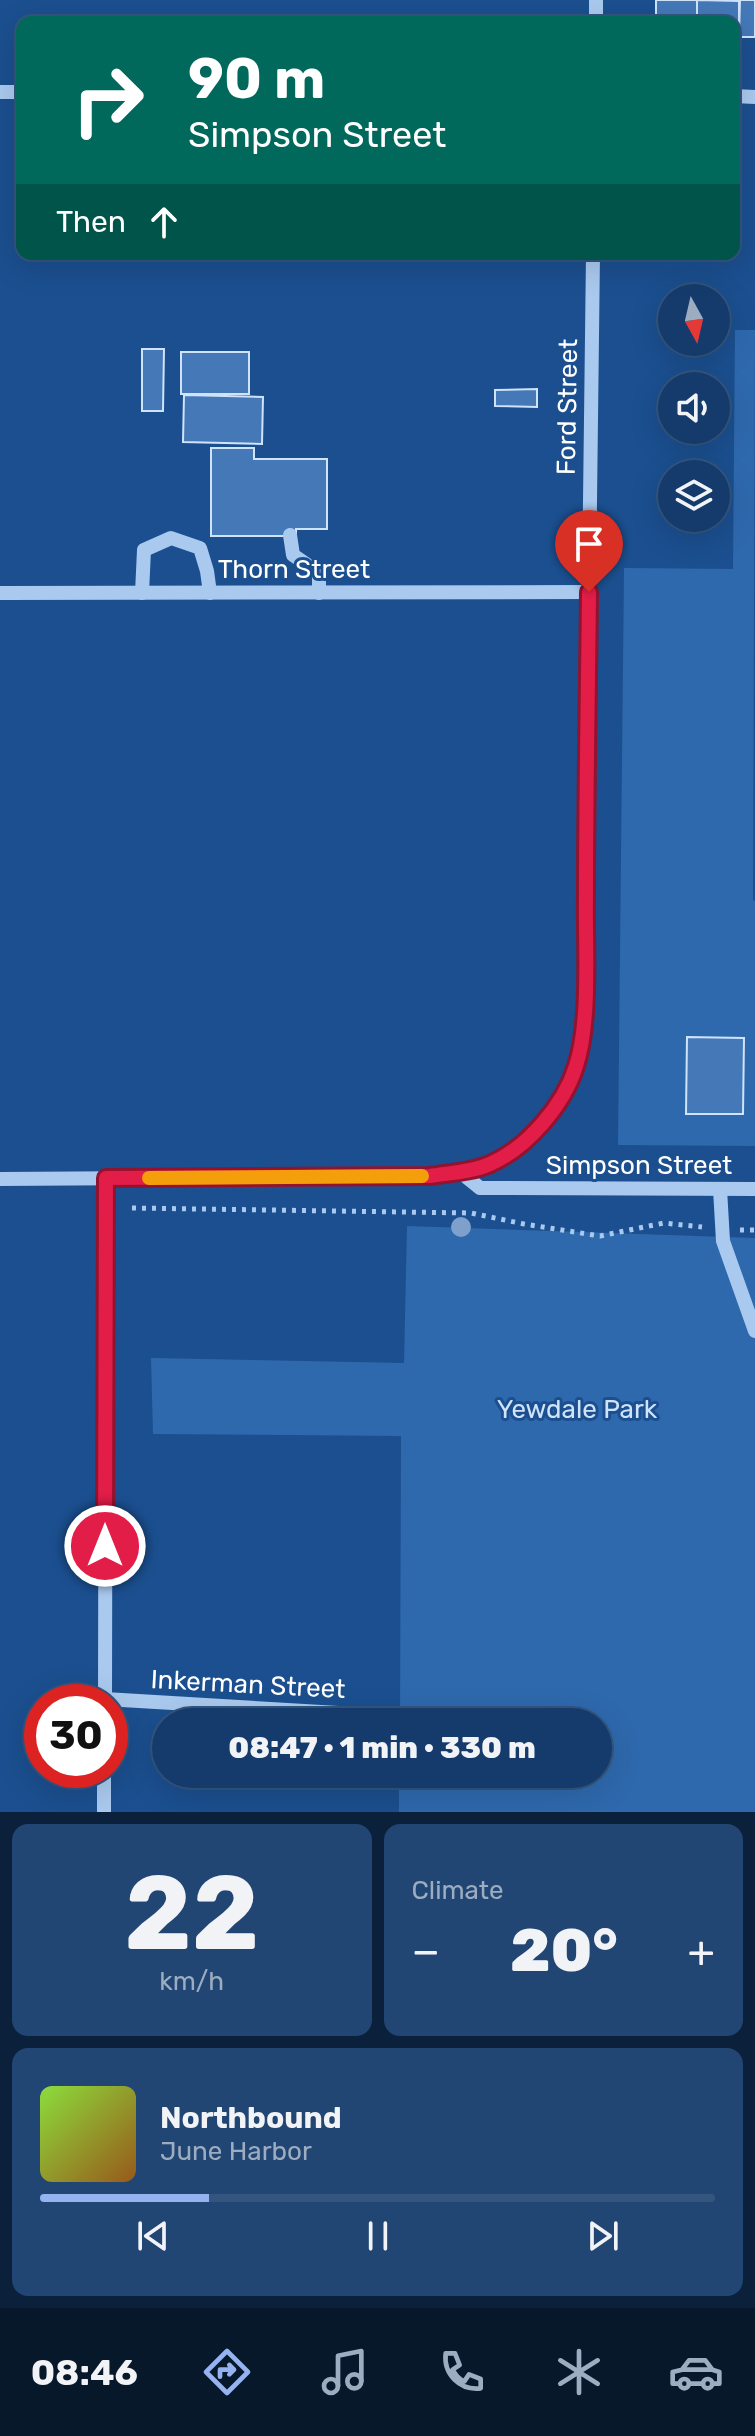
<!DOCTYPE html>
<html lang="en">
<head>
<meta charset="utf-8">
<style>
  :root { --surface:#143b6b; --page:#214673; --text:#f1f3f6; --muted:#9dadc1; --line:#33557e; --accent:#95b2f1 }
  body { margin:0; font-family:Rubik,sans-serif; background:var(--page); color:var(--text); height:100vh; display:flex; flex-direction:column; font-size:30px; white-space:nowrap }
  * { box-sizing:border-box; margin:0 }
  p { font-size:26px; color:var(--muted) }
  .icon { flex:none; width:44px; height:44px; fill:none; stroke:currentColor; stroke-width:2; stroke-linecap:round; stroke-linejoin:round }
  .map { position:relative; height:1812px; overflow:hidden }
  .details { display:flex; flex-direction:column; gap:12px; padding:12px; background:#0b203b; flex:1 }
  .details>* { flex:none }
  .hud { position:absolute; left:16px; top:16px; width:724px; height:244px; border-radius:16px; box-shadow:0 8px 32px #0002,0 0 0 2px var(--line); background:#00695c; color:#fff; overflow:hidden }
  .needle { width:52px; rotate:172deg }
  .buttons { position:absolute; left:658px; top:284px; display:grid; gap:16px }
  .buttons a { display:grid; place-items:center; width:72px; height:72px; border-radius:50%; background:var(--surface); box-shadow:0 8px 32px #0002,0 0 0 2px var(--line); font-size:40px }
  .speed { position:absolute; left:24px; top:1684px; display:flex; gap:16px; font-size:40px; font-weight:700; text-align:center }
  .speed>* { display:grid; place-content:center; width:104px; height:104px; border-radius:50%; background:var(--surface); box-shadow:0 8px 32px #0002,0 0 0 2px var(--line); line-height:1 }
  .speed .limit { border:12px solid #d22; background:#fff; color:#111 }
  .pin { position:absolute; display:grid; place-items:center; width:68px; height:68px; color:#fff; margin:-82px -34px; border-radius:50% 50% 50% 0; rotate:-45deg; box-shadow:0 0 8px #0007 }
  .pin .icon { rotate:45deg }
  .me { position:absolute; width:88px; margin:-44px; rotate:0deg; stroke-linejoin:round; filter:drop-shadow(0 0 6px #0008) }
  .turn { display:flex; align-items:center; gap:28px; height:168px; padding:0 40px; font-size:36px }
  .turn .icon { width:104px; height:104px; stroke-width:2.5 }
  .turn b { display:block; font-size:56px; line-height:68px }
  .then { display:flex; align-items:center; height:76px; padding:0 40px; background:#0003; gap:16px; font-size:30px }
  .big { font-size:60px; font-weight:800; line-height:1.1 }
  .details .card { flex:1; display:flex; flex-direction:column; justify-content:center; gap:12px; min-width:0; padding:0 28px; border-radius:16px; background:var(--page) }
  .details .dial { align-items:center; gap:0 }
  .dial b { font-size:104px; line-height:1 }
  .song { display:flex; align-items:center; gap:24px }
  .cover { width:96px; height:96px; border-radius:12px; background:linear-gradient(135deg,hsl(90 70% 55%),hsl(30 70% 35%)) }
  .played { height:8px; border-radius:4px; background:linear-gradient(90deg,var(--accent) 25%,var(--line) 25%) }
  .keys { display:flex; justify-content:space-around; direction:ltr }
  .heat { display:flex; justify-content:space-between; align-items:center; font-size:44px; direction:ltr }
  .details .tiles { flex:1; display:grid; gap:12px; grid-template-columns:1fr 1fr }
  .card:last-child { grid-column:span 2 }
  .trip { position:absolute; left:152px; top:1708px; width:460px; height:80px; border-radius:40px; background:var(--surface); box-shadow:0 8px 32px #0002,0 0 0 2px var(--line); font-weight:800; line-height:80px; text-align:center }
  .tabs { display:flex; height:128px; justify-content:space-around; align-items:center; background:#08182b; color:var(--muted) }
  .tabs .icon { width:56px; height:56px }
  .tabs .on { color:var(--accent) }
  .tabs b { font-size:36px; color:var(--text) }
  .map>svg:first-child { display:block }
  .green { fill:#2e69ad }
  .building { fill:#4478b7; stroke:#cfe3fa; stroke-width:2 }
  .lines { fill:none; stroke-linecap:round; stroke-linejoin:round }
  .path { stroke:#a9c9ee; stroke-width:5; stroke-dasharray:4 6; stroke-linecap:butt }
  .minor { stroke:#a9c9ee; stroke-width:14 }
  .tree { fill:#7ea0ca }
  .route-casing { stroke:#92132f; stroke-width:20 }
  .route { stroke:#e11d48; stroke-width:14 }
  .slow { stroke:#f59e0b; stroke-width:14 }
  .labels { text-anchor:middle; stroke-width:6; stroke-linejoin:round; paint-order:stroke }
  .street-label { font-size:26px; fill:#fff; stroke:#1b4f8f }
  .park-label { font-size:26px; fill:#cfe3fa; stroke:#1b4f8f }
</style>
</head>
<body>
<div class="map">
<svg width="755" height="1812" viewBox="0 0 755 1812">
  <rect width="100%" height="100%" fill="#1b4f8f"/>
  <g class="green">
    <path d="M735,330h20l-2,570 2,1v245l-137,-1 6,-577 109,1z"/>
    <path d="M407,1226l348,12v574h-356v-38h199v-52h-198l1,-286 -248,-2 -2,-76 253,5z"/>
  </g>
  <g class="building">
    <rect x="656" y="0" width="41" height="22"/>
    <path d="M697,0l42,1v40l-5,-1v-18h-37z"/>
    <path d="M740,0h15v37h-16z"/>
    <path d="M142,349h22l-1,62h-21z"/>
    <rect x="181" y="352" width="68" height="42"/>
    <path d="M537,389v18l-42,-1v-16z"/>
    <path d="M184,395l79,2 -1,47 -79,-2z"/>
    <path d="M211,448h43v11h73v70h-31v7h-85z"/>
    <path d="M687,1037l57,1 -1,76h-57z"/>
  </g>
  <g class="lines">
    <g class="path">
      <path d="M132,1208l339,5 53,11 76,12 64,-13 38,4"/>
      <path d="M740,1230h15"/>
    </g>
    <g class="minor">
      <path d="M596,22v-22"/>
      <path d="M0,92h22"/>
      <path d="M734,96l21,1"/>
      <path d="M290,535l3,20 26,18v20"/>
      <path d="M0,593l589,-1"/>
      <path d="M142,593l2,-43 27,-12 29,10 7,23 3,22"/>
      <path d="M459,1171c10,-2 21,-3 30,-6 38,-16 77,-62 87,-102 6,-22 7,-45 8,-67l9,-742"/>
      <path d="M0,1179l430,-3 29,-5 21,17 275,1"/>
      <path d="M720,1189l3,52 32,90"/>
      <path d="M105,1699l284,17"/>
      <path d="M105,1702l1,-524"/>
      <path d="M104,1812v-42"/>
    </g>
  </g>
  <circle class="tree" cx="461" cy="1227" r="10"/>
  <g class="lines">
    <defs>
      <path id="route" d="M105,1546l1,-368 324,-2c19,-3 42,-4 60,-12 37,-16 74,-59 86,-98 15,-46 9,-120 10,-170 0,-101 2,-202 3,-304"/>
    </defs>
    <use href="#route" class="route-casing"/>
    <use href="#route" class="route"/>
    <path class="slow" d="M149,1178l273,-2"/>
  </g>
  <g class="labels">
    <g class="street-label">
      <text transform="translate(567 407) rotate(-89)" y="9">Ford Street</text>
      <text x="294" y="578">Thorn Street</text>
      <text x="639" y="1174">Simpson Street</text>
      <text transform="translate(248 1684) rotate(3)" y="9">Inkerman Street</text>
    </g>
    <g class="park-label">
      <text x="577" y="1418">Yewdale Park</text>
    </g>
  </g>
</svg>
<div class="buttons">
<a><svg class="needle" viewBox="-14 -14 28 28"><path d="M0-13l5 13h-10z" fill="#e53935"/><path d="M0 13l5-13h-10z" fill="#9dadc1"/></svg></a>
<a><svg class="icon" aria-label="sound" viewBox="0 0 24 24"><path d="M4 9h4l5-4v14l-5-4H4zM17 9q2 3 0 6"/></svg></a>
<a><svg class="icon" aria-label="layers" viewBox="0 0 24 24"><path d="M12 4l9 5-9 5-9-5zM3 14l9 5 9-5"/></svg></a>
</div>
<div class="speed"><div class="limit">30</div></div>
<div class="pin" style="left:589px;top:592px;background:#d93025"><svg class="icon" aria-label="arrive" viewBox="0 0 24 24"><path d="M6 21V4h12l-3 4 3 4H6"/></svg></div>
<svg class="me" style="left:105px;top:1546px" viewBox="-20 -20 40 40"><circle r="17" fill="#e11d48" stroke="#fff" stroke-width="3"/><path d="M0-11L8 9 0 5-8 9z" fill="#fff"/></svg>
<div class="trip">08:47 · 1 min · 330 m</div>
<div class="hud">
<div class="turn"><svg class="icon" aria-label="right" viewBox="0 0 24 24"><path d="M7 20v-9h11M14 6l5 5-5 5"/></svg><div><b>90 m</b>Simpson Street</div></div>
<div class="then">Then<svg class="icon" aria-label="ahead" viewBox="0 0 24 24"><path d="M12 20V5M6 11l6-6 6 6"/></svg></div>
</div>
</div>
<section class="details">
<div class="tiles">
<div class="card dial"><b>22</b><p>km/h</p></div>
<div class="card"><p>Climate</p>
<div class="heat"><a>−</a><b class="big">20°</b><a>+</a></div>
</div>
<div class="card">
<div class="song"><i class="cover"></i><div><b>Northbound</b><p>June Harbor</p></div></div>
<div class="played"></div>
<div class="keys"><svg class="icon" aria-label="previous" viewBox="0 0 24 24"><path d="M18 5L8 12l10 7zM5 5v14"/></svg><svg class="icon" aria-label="pause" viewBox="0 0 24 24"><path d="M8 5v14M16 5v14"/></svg><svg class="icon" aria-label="next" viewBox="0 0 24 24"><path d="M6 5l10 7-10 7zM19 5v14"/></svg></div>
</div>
</div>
</section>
<nav class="tabs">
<b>08:46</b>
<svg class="icon on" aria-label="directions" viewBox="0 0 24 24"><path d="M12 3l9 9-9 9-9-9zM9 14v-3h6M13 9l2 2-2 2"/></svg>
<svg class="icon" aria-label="music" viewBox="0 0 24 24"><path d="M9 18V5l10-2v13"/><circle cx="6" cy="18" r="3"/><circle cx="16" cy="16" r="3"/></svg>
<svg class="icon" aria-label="phone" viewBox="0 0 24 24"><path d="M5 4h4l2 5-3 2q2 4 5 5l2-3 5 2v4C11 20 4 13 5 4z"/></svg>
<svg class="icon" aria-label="climate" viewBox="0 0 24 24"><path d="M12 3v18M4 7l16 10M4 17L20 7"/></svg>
<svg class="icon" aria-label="car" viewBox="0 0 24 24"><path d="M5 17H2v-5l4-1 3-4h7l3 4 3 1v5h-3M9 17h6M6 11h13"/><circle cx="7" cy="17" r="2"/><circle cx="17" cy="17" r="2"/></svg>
</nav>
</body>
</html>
